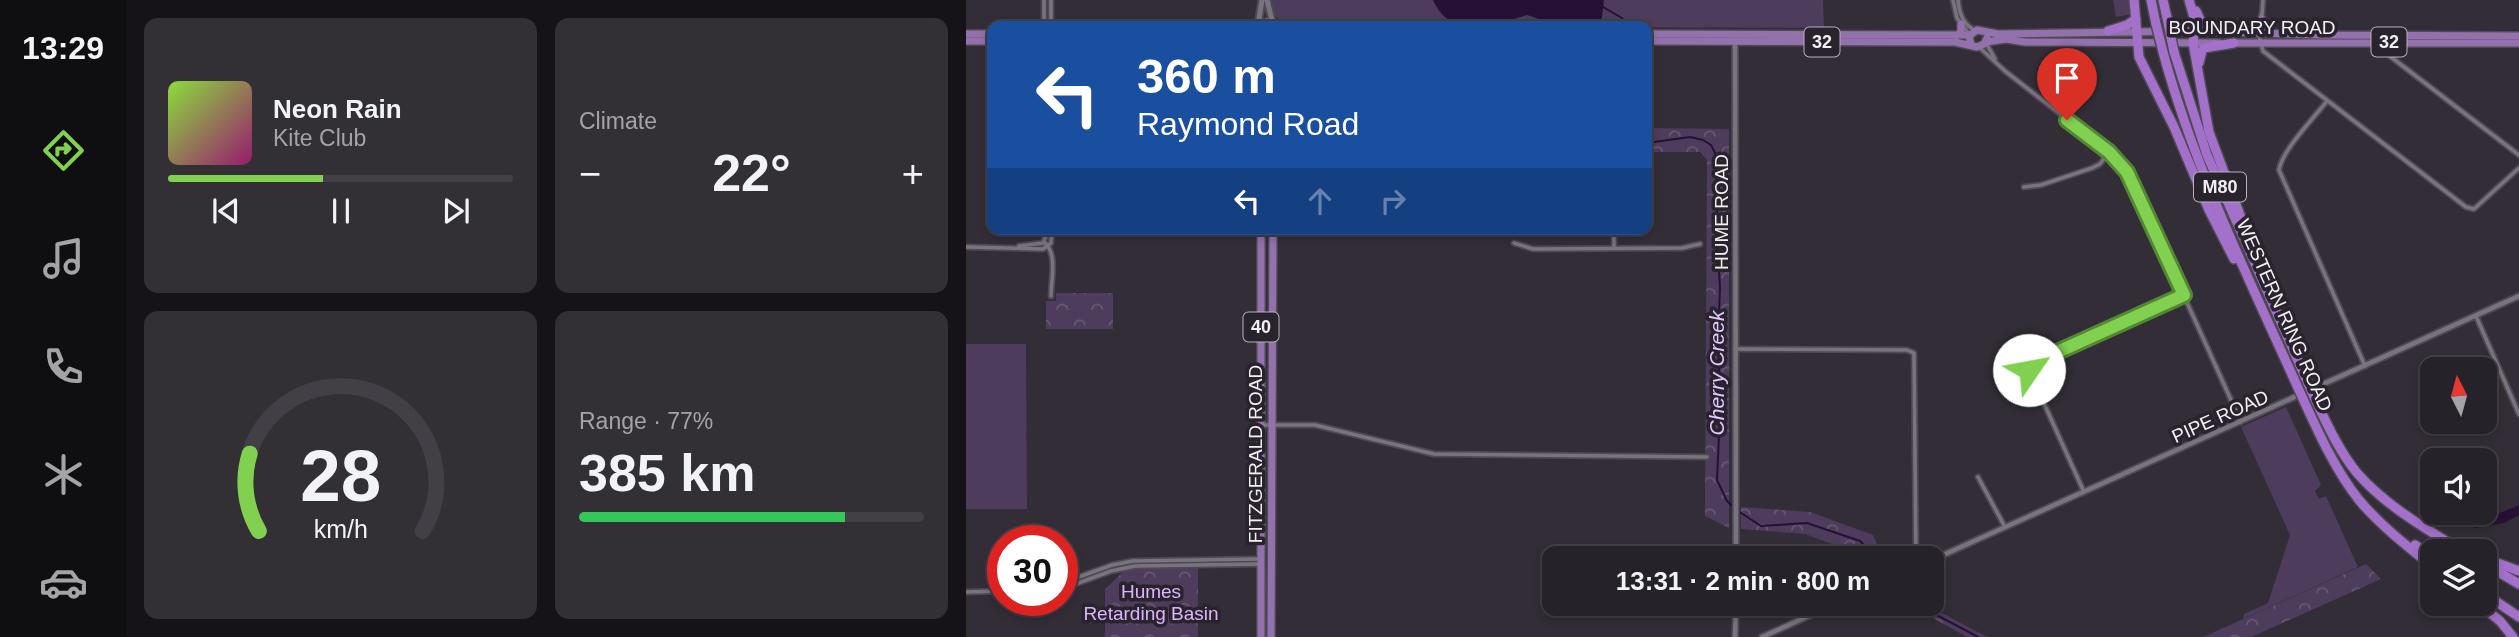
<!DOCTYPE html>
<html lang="en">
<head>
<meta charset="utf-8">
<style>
  :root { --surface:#262229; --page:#322f35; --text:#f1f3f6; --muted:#a4a4a8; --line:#423f46; --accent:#81d050 }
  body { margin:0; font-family:Helvetica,sans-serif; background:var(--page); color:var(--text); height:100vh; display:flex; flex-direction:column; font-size:26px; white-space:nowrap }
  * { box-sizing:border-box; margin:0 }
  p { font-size:23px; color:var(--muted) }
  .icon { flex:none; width:38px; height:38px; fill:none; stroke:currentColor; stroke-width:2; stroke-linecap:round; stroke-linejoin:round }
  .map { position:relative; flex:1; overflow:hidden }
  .drawer { display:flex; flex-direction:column; gap:18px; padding:18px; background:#151317; width:840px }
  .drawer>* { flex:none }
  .hud { position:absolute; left:21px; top:21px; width:665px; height:214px; border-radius:14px; box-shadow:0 4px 10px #0003,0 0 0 2px var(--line); background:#1a4fa0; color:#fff; overflow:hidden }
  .needle { width:46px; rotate:354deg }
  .buttons { position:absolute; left:1454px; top:357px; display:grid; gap:14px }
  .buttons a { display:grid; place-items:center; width:77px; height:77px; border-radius:14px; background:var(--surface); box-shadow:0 4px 10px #0003,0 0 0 2px var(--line); font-size:35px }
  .speed { position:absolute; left:21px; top:525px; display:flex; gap:14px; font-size:35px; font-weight:700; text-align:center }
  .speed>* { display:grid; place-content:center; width:91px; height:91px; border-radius:50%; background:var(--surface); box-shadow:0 4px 10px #0003,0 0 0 2px var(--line); line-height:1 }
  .speed .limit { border:10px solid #d22; background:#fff; color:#111 }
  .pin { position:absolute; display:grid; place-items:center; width:60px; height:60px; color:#fff; margin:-72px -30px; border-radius:50% 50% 50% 0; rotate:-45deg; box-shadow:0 0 7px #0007 }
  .pin .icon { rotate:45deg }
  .me { position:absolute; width:77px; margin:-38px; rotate:57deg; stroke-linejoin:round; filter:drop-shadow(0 0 5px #0008) }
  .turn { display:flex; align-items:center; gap:24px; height:147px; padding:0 35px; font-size:32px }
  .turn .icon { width:91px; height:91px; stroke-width:2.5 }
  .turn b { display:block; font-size:49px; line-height:60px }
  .lanes { display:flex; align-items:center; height:66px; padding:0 35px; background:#0003; justify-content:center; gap:35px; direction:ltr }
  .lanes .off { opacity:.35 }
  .big { font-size:52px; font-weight:800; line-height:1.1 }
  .drawer .tile { flex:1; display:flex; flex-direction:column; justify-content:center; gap:10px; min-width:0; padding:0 24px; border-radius:14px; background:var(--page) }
  .drawer .dial { align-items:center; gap:0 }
  .dial svg { height:182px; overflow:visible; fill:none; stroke:var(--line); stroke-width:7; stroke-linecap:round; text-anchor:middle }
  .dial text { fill:var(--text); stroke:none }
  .song { display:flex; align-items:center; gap:21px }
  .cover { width:84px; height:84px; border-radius:10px; background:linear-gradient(135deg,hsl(90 70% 55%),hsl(320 70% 35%)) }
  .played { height:7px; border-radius:4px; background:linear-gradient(90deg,var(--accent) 45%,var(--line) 45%) }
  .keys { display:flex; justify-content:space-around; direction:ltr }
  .heat { display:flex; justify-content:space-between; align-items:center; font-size:38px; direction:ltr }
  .charge { height:10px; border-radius:5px; background:linear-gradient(90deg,#34c759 77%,var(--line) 0) }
  .drawer .tiles { flex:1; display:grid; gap:18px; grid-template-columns:repeat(2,1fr) }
  .trip { position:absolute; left:576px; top:546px; width:402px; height:70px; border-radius:14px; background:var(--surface); box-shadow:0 4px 10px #0003,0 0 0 2px var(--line); font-weight:800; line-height:70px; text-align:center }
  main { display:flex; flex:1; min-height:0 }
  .menu { display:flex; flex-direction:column; width:126px; justify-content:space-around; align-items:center; background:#0f0e10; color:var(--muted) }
  .menu .icon { width:49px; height:49px }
  .menu .active { color:var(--accent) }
  .menu b { font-size:32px; color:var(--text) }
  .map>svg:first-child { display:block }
  .green { fill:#4d3c5b }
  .park { fill:url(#park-crowns) }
  .water { fill:#271036 }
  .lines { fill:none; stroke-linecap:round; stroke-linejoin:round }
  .stream { stroke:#271036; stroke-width:2 }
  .minor-casing { stroke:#4e4952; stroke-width:7 }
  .tertiary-casing { stroke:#4e4952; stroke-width:8 }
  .secondary-casing { stroke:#4e4952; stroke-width:9 }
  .primary-casing { stroke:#4e4952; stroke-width:10 }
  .motorway-casing { stroke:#4e4952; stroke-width:12 }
  .minor { stroke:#7a737f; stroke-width:3.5 }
  .tertiary { stroke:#7a737f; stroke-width:4.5 }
  .secondary { stroke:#7a737f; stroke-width:5 }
  .primary { stroke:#9371ac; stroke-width:7 }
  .motorway { stroke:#a370ca; stroke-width:9 }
  .motorway-bridge-casing { stroke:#4e4952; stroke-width:12; stroke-linecap:butt }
  .motorway-bridge { stroke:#a370ca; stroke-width:9 }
  .route-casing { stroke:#548734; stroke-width:18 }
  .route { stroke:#81d050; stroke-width:12 }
  .labels { text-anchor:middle; stroke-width:7; stroke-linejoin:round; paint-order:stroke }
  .shield { fill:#28232d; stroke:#b5b1b9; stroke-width:2 }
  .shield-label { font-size:18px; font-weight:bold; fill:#f2eef5 }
  .street-label { font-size:19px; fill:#f2eef5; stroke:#28232d }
  .park-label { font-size:19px; fill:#dcb6fd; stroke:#28232d }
  .water-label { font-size:21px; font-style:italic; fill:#e5c6ff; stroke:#28232d }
</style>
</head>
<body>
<main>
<nav class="menu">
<b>13:29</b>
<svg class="icon active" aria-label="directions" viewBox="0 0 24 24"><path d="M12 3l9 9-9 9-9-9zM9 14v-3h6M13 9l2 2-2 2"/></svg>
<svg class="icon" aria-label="music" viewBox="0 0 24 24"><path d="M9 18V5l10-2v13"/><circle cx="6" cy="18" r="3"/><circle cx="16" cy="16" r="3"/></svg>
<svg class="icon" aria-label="phone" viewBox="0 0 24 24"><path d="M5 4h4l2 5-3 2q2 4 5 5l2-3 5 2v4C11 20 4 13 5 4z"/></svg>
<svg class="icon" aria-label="climate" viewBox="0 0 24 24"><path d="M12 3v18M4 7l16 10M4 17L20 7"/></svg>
<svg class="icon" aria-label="car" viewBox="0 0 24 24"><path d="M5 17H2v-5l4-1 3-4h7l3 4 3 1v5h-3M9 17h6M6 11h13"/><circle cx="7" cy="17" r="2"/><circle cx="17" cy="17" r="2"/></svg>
</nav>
<section class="drawer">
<div class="tiles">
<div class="tile">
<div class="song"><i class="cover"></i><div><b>Neon Rain</b><p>Kite Club</p></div></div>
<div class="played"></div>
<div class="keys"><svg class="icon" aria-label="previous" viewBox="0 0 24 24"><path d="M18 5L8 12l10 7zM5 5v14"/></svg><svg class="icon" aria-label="pause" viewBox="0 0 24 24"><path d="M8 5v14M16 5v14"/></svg><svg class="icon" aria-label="next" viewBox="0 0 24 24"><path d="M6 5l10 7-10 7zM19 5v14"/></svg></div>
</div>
<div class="tile"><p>Climate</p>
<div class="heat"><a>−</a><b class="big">22°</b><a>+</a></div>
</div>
<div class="tile dial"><svg viewBox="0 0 100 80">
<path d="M14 69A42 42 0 1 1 86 69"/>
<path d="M14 69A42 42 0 0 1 10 35" stroke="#81d050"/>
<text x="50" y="56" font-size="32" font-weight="700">28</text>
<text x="50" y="72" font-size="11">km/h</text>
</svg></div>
<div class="tile"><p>Range · 77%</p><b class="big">385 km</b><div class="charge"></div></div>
</div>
</section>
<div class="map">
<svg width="1553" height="637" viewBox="0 0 1553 637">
  <defs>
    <pattern id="park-crowns" width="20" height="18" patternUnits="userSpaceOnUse" patternTransform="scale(1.75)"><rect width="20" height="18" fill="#4d3c5b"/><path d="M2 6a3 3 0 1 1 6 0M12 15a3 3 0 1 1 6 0" fill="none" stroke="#675873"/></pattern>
  </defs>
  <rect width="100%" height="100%" fill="#322d37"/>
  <g class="green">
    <path d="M305,0h552l1,28 -538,-2 -15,-14z"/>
    <path d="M1147,0h18l1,14 -16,3z"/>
    <path d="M0,344h60l1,165h-61z"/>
    <path d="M1320,407l35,78 -6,6 4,8 7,-3 32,71 -115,52 1,-5 24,-11 22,-68 -49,-108z"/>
  </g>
  <g class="park">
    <path d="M681,128l82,1v399l-24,-12 2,-356 -7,-8h-53z"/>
    <path d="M90,293h57v36h-67v-28h10z"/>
    <path d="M775,507l69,5 63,23 10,23h-25l-2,-5 -51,-19 -64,-5z"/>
    <path d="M1400,564l15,15 -130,58h-48z"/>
    <path d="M178,568h54v69h-93v-48l20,-19z"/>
    <path d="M942,604h17l62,33h-20z"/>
  </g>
  <g class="water">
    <path d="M467,0h171l-3,25 -7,1h-45l-10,-7 -12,-4 -25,8 -3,3c-29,0 -52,5 -66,-26z"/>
    <path d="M1553,505v10l-15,8 -29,5 -4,-3z"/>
  </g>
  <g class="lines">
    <g class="stream">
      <path d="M637,7l19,11 4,8"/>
      <path d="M681,143l43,-6 13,3 8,5 6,12 2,30 -3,35 4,66 -2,50 2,75 -3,67 10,21 7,7"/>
      <path d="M772,511l23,15 46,-3 53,18 5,5 5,12"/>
      <path d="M950,604l62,33"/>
    </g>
    <defs>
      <g id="minor">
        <path d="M78,0v24"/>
        <path d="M987,0l4,18 13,17"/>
        <path d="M992,0c1,12 5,25 17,30"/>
        <path d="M1296,13l-5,15 6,23 203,156 8,2 45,-41"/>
        <path d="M1296,15l1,-15"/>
        <path d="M85,22v-22"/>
        <path d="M1414,35l4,13 7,9 128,98"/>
        <path d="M1020,43l9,16"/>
        <path d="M1013,47l26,24 104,81 19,20 113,250"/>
        <path d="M1361,101c-13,17 -45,49 -48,69l86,196"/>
        <path d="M1058,187l17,-2 51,-17 8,-4 9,-12"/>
        <path d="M648,229v18"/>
        <path d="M78,242c14,11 7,38 7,54"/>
        <path d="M548,243l19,6 149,-1 18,-4"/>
        <path d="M53,246l24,-3 6,-14"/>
        <path d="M0,247l77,2 8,-6 1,-14"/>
        <path d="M1510,316l43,98"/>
        <path d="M769,349l172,1 7,3 2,205"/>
        <path d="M295,425h54l119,29 273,3"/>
        <path d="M1012,477l27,50"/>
        <path d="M1118,492l-55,-122 1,-4 154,-71"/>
        <path d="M96,583l50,-18 21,-4 126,-2"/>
        <path d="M96,589l49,-18 24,-5 124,-2"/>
        <path d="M0,592l37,-1"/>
      </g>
      <g id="tertiary">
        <path d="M769,41l1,517"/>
        <path d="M966,560l587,-264"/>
        <path d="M769,637l1,-33"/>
        <path d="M796,637l73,-33"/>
      </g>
      <g id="secondary">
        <path d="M301,0l6,24"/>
        <path d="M292,25l4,-25"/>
      </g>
      <g id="primary">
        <path d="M1296,19l9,14"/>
        <path d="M85,22l3,4"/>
        <path d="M77,26l1,-1"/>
        <path d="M290,26l11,-4 9,4"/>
        <path d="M0,34h26"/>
        <path d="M681,34l323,1"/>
        <path d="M990,36l5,-4v-8"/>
        <path d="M0,41h26"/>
        <path d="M681,41l308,1 22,5 7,-3 3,-6"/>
        <path d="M1020,42l20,-3 19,3 194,1"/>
        <path d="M1265,43h288"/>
        <path d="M1005,45l-2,-9 8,-6 21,4 196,-3 126,4 199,1"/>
        <path d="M295,229v408"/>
        <path d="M305,637l2,-408"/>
      </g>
      <g id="motorway">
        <path d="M1168,0l5,57 35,70 35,83 25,49"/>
        <path d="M1185,0l5,24"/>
        <path d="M1197,0l4,18"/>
        <path d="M1223,0l6,21 -2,22 16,89 37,99"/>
        <path d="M1230,11l7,15 7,5"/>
        <path d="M1142,31l19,-6 9,-6"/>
        <path d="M1197,52c32,118 86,227 136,338"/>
        <path d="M1208,52l33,103 102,231"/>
        <path d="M1233,63l3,-12 2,-3 30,-5"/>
        <path d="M1348,397c12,25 25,54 43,76 29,33 68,55 105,78"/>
        <path d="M1338,401c15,33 32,70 55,99 21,25 48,46 73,66"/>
        <path d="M1492,543l14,8"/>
        <path d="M1449,545l17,12"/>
        <path d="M1521,559l32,12"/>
        <path d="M1519,564l34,20"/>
        <path d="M1519,594l34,23"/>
        <path d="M1513,604l21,17 13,16"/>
      </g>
    </defs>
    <use href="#minor" class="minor-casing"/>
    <use href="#tertiary" class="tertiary-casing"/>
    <use href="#secondary" class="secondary-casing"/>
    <use href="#primary" class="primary-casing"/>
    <use href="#motorway" class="motorway-casing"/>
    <use href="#minor" class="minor"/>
    <use href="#tertiary" class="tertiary"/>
    <use href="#secondary" class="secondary"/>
    <use href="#primary" class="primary"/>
    <use href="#motorway" class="motorway"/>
    <defs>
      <g id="motorway-bridge">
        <path d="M1201,18l7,34"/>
        <path d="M1190,24l7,28"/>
        <path d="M1343,386l5,11"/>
        <path d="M1333,390l5,11"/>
      </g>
    </defs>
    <use href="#motorway-bridge" class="motorway-bridge-casing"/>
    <use href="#motorway-bridge" class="motorway-bridge"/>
  </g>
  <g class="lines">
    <defs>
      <path id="route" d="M1063,370l4,-7 151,-68 -57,-123 -18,-20 -42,-32"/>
    </defs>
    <use href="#route" class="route-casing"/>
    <use href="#route" class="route"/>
  </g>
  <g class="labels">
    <g class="shield">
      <rect x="838.5" y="27.5" width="35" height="29" rx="5"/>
      <rect x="1405.5" y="27.5" width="35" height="29" rx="5"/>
      <rect x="1228" y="172.5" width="52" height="29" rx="5"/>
      <rect x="277.5" y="312.5" width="35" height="29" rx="5"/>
    </g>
    <g class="shield-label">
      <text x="856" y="48">32</text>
      <text x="1423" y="48">32</text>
      <text x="1254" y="193">M80</text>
      <text x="295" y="333">40</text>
    </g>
    <g class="street-label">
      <text x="1286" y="34">BOUNDARY ROAD</text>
      <text transform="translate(755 212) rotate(-90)" y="7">HUME ROAD</text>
      <text transform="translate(1319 315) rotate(66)" y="7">WESTERN RING ROAD</text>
      <text transform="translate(1254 416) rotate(-24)" y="7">PIPE ROAD</text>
      <text transform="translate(289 454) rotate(-90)" y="7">FITZGERALD ROAD</text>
    </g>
    <g class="park-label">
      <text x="185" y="598">Humes<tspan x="185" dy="22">Retarding Basin</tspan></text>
    </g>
    <g class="water-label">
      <text transform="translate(751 373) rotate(-90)" y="7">Cherry Creek</text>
    </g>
  </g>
</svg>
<div class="buttons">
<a><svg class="needle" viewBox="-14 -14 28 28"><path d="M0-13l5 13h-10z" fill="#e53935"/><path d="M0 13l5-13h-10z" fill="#a4a4a8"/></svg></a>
<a><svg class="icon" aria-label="sound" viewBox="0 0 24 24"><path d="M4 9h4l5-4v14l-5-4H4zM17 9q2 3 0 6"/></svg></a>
<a><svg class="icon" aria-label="layers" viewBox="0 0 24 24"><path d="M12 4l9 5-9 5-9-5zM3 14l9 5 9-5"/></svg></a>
</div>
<div class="speed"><div class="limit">30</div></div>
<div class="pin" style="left:1101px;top:120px;background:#d93025"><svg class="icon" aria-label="arrive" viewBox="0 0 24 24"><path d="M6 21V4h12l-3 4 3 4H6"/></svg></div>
<svg class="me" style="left:1063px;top:370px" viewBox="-20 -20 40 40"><circle r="19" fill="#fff"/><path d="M0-13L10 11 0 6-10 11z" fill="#81d050"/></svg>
<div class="trip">13:31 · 2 min · 800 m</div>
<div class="hud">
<div class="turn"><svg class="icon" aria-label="left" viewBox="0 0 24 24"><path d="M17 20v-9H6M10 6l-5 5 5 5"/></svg><div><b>360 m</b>Raymond Road</div></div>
<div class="lanes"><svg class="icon" aria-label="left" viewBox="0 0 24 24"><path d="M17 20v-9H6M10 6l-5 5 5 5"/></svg><svg class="icon off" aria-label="ahead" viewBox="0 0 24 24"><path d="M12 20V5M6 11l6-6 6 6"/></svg><svg class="icon off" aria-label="right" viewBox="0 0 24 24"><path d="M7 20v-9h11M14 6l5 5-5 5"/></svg></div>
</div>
</div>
</main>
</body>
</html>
